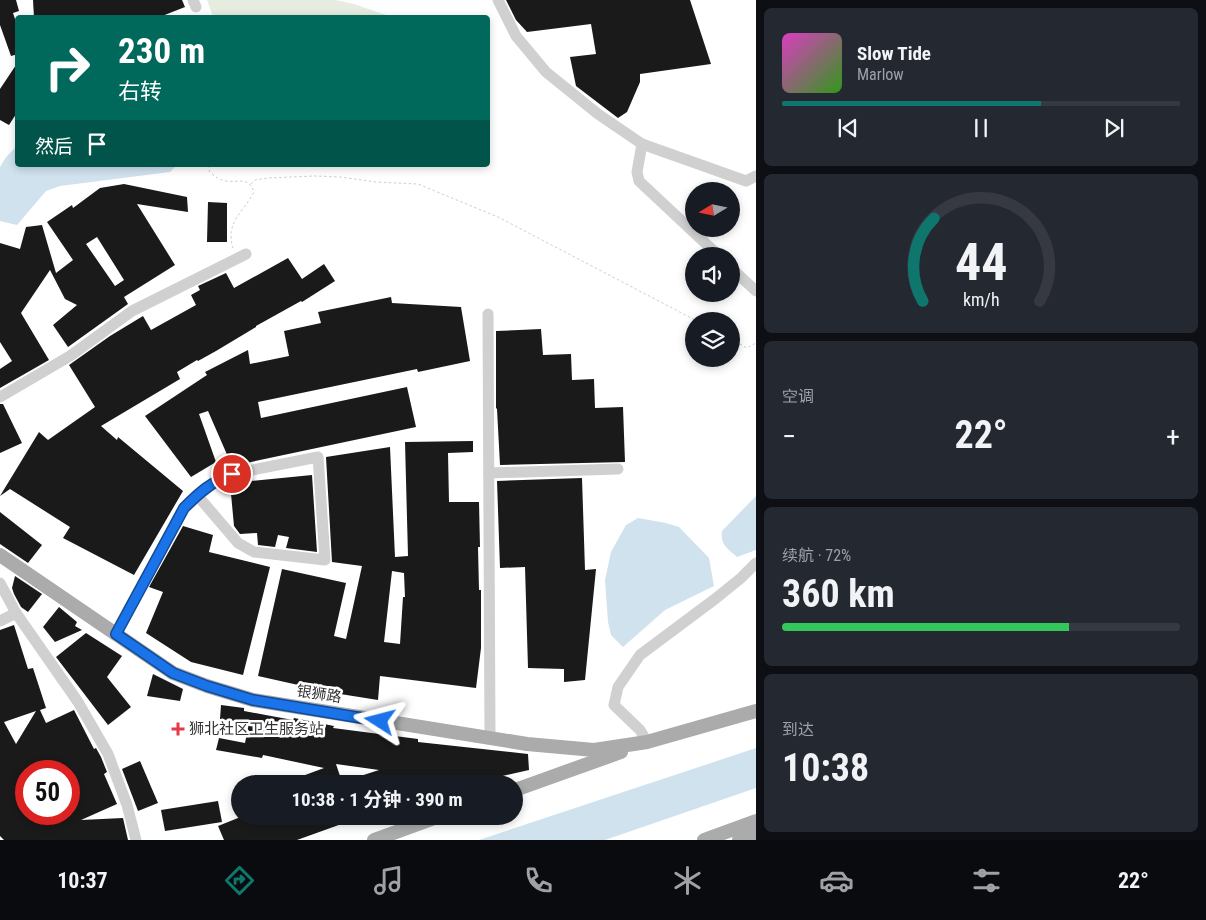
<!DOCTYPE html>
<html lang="zh">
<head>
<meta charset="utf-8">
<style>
  :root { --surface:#171b24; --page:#242831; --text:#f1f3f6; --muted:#9ea1a6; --line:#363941; --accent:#0f766e }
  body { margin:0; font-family:"Roboto Condensed","Noto Sans SC",sans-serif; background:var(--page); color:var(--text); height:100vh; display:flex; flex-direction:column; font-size:19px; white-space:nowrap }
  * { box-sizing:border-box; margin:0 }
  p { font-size:16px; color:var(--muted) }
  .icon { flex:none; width:28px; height:28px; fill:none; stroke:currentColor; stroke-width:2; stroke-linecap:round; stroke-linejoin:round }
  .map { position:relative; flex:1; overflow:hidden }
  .details { display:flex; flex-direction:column; gap:8px; padding:8px; background:#0d0f14; width:450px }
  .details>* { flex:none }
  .guide { position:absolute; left:15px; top:15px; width:475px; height:152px; border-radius:5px; box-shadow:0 2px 8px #0003; background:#00695c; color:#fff; overflow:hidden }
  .needle { width:32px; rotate:260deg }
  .tools { position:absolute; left:685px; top:182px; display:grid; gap:10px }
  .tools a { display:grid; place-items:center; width:55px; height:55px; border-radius:50%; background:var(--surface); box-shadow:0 2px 8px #0003; font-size:25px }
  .speed { position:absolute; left:15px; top:760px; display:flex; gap:10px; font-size:25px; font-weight:700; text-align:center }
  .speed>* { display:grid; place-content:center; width:65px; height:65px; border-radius:50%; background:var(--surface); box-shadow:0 2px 8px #0003; line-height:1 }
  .speed .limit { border:8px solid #d22; background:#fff; color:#111 }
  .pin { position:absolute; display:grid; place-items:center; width:42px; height:42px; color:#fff; margin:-21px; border:2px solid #fff; border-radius:50%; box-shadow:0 1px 5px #0007 }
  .me { position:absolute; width:55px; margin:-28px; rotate:279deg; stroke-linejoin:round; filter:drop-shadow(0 0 4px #0008) }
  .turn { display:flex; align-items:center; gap:18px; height:105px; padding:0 20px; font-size:22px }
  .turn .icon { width:65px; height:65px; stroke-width:2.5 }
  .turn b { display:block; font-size:35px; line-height:42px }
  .then { display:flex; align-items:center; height:48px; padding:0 20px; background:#0003; gap:10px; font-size:19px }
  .big { font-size:38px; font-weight:700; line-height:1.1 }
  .details .tile { flex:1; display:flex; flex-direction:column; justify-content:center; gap:8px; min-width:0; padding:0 18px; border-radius:8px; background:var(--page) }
  .details .dial { align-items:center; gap:0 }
  .dial svg { height:130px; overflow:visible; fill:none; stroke:var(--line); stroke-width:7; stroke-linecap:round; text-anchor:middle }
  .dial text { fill:var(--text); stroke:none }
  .song { display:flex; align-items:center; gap:15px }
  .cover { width:60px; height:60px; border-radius:8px; background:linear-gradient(135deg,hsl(310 70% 55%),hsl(110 70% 35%)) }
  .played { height:5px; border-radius:2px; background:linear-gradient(90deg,var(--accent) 65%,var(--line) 65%) }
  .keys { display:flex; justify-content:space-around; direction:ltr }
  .heat { display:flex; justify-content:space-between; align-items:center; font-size:28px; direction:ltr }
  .charge { height:8px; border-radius:4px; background:linear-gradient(90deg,#34c759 72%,var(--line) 0) }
  .trip { position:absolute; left:231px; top:775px; width:292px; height:50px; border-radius:25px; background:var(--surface); box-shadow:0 2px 8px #0003; font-weight:700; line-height:50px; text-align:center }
  .dock { display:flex; height:80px; justify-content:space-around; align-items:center; background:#090b0e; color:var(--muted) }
  .dock .icon { width:35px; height:35px }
  .dock .current { color:var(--accent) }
  .dock b { font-size:22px; color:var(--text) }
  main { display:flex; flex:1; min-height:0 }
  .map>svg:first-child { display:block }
  .green { fill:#e6ecdf }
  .water { fill:#cfe2ee }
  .building { fill:#1a1a1a; fill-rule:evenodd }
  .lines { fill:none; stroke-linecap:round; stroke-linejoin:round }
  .path { stroke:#cdcdcd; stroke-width:1; stroke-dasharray:2.5 2.5; stroke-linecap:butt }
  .minor { stroke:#d0d0d0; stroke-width:11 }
  .major { stroke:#ababab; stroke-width:14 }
  .route-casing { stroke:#114b97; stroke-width:12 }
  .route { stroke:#1a73e8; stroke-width:9 }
  .poi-dot { fill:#e63946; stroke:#fff; stroke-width:2 }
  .labels { text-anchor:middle; stroke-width:5; stroke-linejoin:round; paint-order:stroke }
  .street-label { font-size:15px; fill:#333; stroke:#fff }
  .poi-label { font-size:15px; fill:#333; stroke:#fff; text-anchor:start }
</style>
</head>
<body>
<main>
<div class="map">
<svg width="756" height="840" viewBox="0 0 756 840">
  <rect width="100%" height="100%" fill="#fff"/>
  <path class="green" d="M207,0h128l19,4 38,13h-179z"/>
  <g class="water">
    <path d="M17,146l1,19h159l-7,7 -110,14 -14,5 -29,34 -17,-4v-54l6,-10z"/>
    <path d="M756,496v54l-19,7c-9,-8 -17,-12 -15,-26z"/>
    <path d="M638,518l28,5 13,4 30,31 5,28 -49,24 -42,37 -12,-12 -3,-13 -3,-42 6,-28 15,-27z"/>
    <path d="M756,748v40l-151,52h-126z"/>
  </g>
  <g class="building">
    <path d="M0,0h16l3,11 -6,2 5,15v26l-7,2 -11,-31z"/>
    <path d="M33,0h149l3,7 -28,11h-123z"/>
    <path d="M506,0h184l21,64 -71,10v8l-13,30 -9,6 -42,-32 -6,-29 26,-3 -5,-30 -64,8 -11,-12z"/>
    <path d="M18,62v49l-9,14 -9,-5v-31z"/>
    <path d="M124,184l63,13 1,15 -51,-8 38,61 -51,32 4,7 -60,43 -15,-22 24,-20 -12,-6 -15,-29 -29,43 28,47 -49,28v-19l12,-8 -12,-19v-99l20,6 6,-22 16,-2 14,48 17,-13 -26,-38 25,-17 1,3 27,-20zM97,237l27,43 -9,6 -29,-42z"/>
    <path d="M208,202l19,1v39h-20z"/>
    <path d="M288,258l14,21 22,-15 11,17 -33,21 -1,-1 -45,25v1l-40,24 -18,10 -1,-1 -20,12 3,7 -79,47 16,14 1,-3 65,54 -49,84 -71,-37 7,-11 -60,-38 -10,7 39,-64 9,8 47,-33 -26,-42 41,-29 33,-20 8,14 45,-25 -5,-10 9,-5 -2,-4 28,-13 8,15z"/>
    <path d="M391,297l1,6 69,4 9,54 -52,11 -1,-3 -159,33 3,16 146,-31 9,40 -184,39 -24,-55 -9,3 17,48 -25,15 -46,-61 62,-41 -2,-3 43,-22 2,14 39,-8 -5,-25 37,-8 -3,-11z"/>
    <path d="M541,329l2,26 28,-1 1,26 22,-1 1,29 28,-1 2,55 -125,3 -3,-56 -1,-1v-77z"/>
    <path d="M0,404h3l19,39 -22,10z"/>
    <path d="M473,441v11l-25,1 1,49h30l1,45h-2l1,43h2v58l-5,40 -96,-12 -2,24 -44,-7 -76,-17 24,-107 64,14 -12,53 12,3 16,-73 -30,-4 -6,-105 64,-10 5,110 13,-1 -3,-114zM392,571l12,2 1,24h-2l-3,47 -16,-2z"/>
    <path d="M312,475l5,77 -31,-4 3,-11 -11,-2 -3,12 -17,-2 -1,-12 -17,1 -6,-8 -4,-43z"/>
    <path d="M582,478l3,92 11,-1 -11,111 -21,2v-13l-36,-1 -3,-101 -25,1 -3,-87z"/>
    <path d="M0,512l42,33 -14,18 -28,-19z"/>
    <path d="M183,526l30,9 -4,17 61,15 -27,108 -52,-13 -45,-29 17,-41 -14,-5z"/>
    <path d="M15,576l27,18 -14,18 -7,-5 -7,-13 -2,-6z"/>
    <path d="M59,607l18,15 -2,4 7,4 -27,12 -12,-15z"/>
    <path d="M14,625l14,44 5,-1 13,40 -6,2 6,13 28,-13 20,39 2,-1 5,9 6,15 -3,2 13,30 -36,16 42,-2 5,22h-124l-4,-4v-206zM36,711l-20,33 -12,-22zM26,771h43v43h-43z"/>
    <path d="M86,633l36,23 -15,21 24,30 -23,18 -52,-68z"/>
    <path d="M153,674l30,15 -3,12 -33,-5z"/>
    <path d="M221,705l23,3v3l27,5 22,4 1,-2 40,8 -1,2 85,11v3l110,12 1,16 -62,14h-186l43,-16 -61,-13 -1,3 -46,-8 3,-12 26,5 4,-20 -29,-4zM336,764l43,6 -37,12z"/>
    <path d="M140,761l18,42 -20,8 -16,-42z"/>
    <path d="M218,801l4,21 -57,9 -4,-21z"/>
    <path d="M243,816h117l1,1 -64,23h-73l-6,-14z"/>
  </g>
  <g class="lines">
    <g class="path">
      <path d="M209,165v6c5,5 10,9 17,10 14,2 22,-5 28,11 -11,21 -29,30 -21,56"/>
      <path d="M251,184l4,-4 13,-2 47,-2 25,1 36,5 42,2 80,33 199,104"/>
      <path d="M731,339l16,9 9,-5"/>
    </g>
    <g class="minor">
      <path d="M193,0l3,7"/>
      <path d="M498,0l18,36 30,36 52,42 44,30 104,37 10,-5"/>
      <path d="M642,144l-5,28 2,9 80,75"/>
      <path d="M731,268l25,23"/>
      <path d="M488,314l2,424"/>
      <path d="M0,397l70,-41 62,-45 114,-57"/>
      <path d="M489,473l129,-4"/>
      <path d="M0,583l16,30 62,89 30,52 19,51 9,35"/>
      <path d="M0,621l16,-8"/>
      <path d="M115,634l69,-126 33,-28 15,-6 86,-17 7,103 -71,-8 -16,-9 -41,-48"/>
      <path d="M647,742l-7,-12 -26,-25 4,-18 22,-32 75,-56 26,-21 15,-15"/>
    </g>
    <g class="major">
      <path d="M0,555l173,118 34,13 46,14 274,44 67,6 53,-8 109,-31"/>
      <path d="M515,790l106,-38"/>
      <path d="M374,840l66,-24"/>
      <path d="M704,840l52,-19"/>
      <path d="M739,840l17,-6"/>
    </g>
  </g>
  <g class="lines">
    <defs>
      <path id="route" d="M232,474c-21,8 -33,19 -48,34l-68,126 57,39 34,13 46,14 127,21"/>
    </defs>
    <use href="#route" class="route-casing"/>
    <use href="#route" class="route"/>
  </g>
  <path class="poi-dot" d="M175.5 721.5h5v5h5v5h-5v5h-5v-5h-5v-5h5z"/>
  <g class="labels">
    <g class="street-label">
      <text transform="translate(319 694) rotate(9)" y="5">银狮路</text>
    </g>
    <g class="poi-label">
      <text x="189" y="734">狮北社区卫生服务站</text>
    </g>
  </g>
</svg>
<div class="tools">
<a><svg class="needle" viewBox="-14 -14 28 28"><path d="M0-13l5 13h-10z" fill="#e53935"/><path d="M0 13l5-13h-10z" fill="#9ea1a6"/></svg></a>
<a><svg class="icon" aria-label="sound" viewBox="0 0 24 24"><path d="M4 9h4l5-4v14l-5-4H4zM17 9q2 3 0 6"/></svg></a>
<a><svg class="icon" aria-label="layers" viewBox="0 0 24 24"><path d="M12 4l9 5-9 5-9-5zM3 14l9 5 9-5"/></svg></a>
</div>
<div class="speed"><div class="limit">50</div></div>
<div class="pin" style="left:232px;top:474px;background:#d93025"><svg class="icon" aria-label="arrive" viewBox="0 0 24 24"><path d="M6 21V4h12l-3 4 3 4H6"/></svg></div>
<svg class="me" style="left:380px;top:721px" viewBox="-20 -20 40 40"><path d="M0-17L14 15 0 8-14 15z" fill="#1a73e8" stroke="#fff" stroke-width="4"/></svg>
<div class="trip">10:38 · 1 分钟 · 390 m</div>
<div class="guide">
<div class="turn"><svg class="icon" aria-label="right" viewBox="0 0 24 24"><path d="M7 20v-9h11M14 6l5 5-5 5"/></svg><div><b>230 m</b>右转</div></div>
<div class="then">然后<svg class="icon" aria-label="arrive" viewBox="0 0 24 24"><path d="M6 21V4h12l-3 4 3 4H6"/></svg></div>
</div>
</div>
<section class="details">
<div class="tile">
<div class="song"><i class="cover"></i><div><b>Slow Tide</b><p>Marlow</p></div></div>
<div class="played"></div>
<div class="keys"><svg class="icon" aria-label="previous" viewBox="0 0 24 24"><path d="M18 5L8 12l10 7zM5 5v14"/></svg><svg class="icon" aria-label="pause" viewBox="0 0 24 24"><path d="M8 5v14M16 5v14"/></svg><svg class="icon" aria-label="next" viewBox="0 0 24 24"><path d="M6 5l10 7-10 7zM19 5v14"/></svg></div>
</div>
<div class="tile dial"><svg viewBox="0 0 100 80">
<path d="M14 69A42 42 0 1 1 86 69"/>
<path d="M14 69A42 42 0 0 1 21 18" stroke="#0f766e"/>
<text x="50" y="56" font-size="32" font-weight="700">44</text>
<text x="50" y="72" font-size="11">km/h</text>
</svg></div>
<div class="tile"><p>空调</p>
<div class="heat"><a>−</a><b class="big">22°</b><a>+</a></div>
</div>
<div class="tile"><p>续航 · 72%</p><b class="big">360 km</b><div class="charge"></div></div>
<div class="tile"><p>到达</p><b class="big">10:38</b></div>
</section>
</main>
<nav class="dock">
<b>10:37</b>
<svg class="icon current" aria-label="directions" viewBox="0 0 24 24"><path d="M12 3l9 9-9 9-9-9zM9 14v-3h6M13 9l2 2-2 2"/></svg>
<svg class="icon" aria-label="music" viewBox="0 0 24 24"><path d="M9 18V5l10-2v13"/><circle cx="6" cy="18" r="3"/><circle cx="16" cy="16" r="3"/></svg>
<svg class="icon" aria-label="phone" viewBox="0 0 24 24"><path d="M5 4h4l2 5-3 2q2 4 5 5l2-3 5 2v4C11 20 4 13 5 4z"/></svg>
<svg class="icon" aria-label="climate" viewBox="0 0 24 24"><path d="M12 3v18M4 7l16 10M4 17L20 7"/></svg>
<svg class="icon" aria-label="car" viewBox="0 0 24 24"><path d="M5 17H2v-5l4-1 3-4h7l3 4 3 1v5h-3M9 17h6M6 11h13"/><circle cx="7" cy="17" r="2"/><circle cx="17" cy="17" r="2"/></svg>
<svg class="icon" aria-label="filters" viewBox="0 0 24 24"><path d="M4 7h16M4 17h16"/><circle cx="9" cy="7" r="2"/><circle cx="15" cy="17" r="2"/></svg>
<b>22°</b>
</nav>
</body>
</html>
